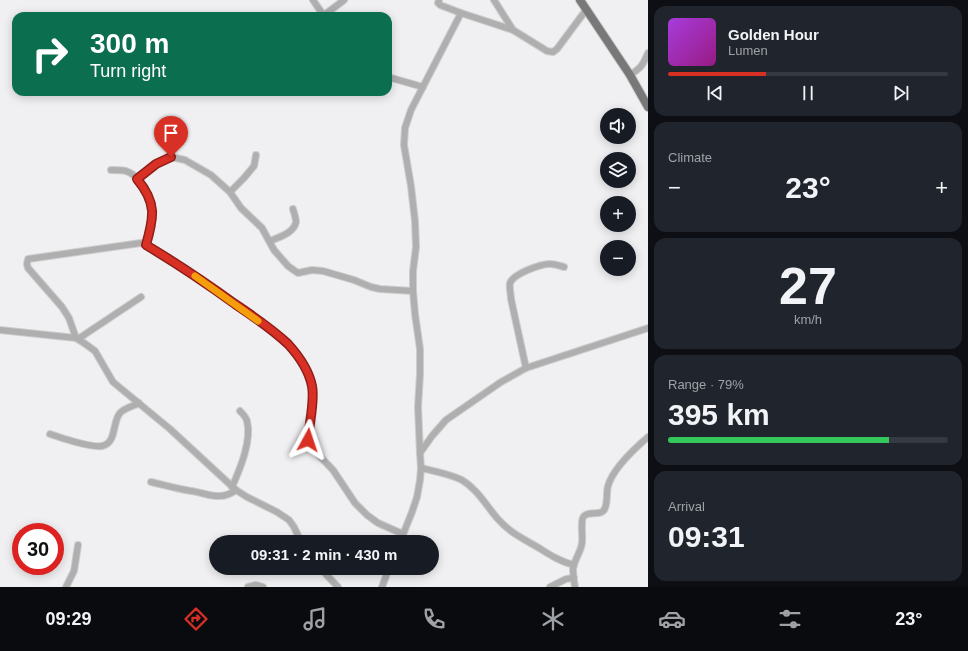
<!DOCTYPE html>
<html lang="en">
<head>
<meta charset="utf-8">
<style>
  :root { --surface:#171b24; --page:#20242c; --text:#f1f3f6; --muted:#9ea1a6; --line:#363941; --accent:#d93025 }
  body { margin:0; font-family:Arial,sans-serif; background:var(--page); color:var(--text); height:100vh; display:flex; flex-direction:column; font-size:15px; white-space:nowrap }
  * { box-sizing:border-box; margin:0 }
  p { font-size:13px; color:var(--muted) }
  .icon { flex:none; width:22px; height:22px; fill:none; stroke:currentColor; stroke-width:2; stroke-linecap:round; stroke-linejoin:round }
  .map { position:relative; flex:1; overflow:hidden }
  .details { display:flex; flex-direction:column; gap:6px; padding:6px; background:#0d0f14; width:320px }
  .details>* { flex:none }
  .top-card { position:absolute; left:12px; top:12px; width:380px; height:84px; border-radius:12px; box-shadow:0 2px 10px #0003; background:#0b6e4f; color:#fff; overflow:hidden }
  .buttons { position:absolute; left:600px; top:108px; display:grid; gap:8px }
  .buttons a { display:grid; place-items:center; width:36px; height:36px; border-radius:50%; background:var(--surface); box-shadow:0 2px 10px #0003; font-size:20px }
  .speed { position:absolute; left:12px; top:523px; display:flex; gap:8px; font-size:20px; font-weight:700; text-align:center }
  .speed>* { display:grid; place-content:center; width:52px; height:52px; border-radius:50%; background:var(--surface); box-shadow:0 2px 10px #0003; line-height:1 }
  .speed .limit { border:6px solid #d22; background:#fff; color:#111 }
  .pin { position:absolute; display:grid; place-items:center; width:34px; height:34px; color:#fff; margin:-41px -17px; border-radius:50% 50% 50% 0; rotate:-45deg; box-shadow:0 0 4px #0007 }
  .pin .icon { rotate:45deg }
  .me { position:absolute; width:44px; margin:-22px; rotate:5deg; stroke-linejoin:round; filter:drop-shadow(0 0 3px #0008) }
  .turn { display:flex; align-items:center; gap:14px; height:84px; padding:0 12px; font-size:18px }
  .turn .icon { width:52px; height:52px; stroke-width:2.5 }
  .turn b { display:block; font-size:28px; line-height:34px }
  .big { font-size:30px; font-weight:700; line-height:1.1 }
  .details .tile { flex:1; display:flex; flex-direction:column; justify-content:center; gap:6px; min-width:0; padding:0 14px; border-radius:12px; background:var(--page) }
  .details .dial { align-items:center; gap:0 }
  .dial b { font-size:52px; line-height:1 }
  .song { display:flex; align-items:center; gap:12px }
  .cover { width:48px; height:48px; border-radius:6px; background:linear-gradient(135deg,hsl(280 70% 55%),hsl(310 70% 35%)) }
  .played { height:4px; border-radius:2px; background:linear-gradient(90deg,var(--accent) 35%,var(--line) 35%) }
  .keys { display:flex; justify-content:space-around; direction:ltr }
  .heat { display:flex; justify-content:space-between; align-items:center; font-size:22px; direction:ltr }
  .charge { height:6px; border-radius:3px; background:linear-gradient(90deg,#34c759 79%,var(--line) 0) }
  .trip { position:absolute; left:209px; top:535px; width:230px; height:40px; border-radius:20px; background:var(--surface); box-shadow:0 2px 10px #0003; font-weight:700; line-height:40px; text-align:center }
  .menu { display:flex; height:64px; justify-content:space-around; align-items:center; background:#090b0e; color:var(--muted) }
  .menu .icon { width:28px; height:28px }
  .menu .active { color:var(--accent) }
  .menu b { font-size:18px; color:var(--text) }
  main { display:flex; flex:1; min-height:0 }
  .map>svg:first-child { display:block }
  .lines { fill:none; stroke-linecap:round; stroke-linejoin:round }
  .minor-casing { stroke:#cdcdcf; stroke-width:8 }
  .major-casing { stroke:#cdcdcf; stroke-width:10 }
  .minor { stroke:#afafaf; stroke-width:6 }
  .major { stroke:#787878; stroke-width:8 }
  .route-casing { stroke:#8d1f18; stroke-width:10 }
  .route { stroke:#d93025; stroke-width:7 }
  .slow { stroke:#f59e0b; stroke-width:7 }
</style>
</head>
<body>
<main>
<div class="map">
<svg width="648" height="587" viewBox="0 0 648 587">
  <rect width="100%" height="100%" fill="#f0f0f2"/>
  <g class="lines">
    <defs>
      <g id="minor">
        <path d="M313,0l11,16"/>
        <path d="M439,0l-1,3 2,2 21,8 52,17 34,21 6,1 4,-3 29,-39"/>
        <path d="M494,0l19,30"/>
        <path d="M323,16l21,-16"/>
        <path d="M630,75c11,-7 13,-10 18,-22"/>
        <path d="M388,77l35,10"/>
        <path d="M111,170c5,0 11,0 15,1 18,6 29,35 26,53 -1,7 -4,14 -6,21"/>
        <path d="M137,179l19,-15 15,-7 14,3 26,15 19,17 11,16 21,20 12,22 14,16 7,5 3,2 14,-3 11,1 31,9 17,7 9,2 33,2"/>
        <path d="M230,192l14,-14 10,-12 2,-11"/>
        <path d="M270,241c9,-4 24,-8 26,-19 0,-4 -2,-9 -3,-13"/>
        <path d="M0,330l76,8 8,5 11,8 18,31 57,47 66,61 11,7 30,15 12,8 5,7 7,15"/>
        <path d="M76,338l-7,-20 -7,-11 -34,-39 -1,-4 1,-5 113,-16 5,2 23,13 53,37 40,28 26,22 12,14 8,15 4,11 1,12 -5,43 4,8 21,22 22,33 12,12 11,8 25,11"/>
        <path d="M78,339l63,-42"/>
        <path d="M526,368l-15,-69c0,-5 -2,-11 -1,-16 3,-9 32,-20 41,-19 4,0 9,2 13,3"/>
        <path d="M50,434c11,4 42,14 52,12 15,-3 10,-24 18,-33 4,-5 14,-7 19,-10"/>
        <path d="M420,453l12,-17 14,-16 55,-38 25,-14 122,-40"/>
        <path d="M421,468c13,3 29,6 41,12 15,9 24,25 35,38 13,15 25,20 42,30 11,7 22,14 35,17"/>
        <path d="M151,482c13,3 26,7 40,9 16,2 29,11 45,-1"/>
        <path d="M232,487c8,-18 20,-46 15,-66 -1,-4 -4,-7 -7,-10"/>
        <path d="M400,542l12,-30 5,-15 3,-17 1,-12 -1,-15 -2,-46 2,-33v-25l-5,-35 -2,-23v-20l3,-24 -1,-26 -4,-35 -7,-41 1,-17 6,-18 50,-97"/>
        <path d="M320,568l18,19"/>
        <path d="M66,587l8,-16 4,-26"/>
        <path d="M248,587l8,-2 7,2"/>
        <path d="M382,587l7,-19"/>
        <path d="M550,587l16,-8 8,-1"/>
        <path d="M575,587c-1,-5 -2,-13 -2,-18 1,-9 8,-17 9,-26 1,-7 -2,-23 2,-27 6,-6 18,1 21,-8 3,-7 1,-15 3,-22 5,-18 26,-37 40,-49"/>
      </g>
      <path id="major" d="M580,0l50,75 18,32"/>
    </defs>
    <use href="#minor" class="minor-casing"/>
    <use href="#major" class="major-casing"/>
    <use href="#minor" class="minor"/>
    <use href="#major" class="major"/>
  </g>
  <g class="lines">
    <defs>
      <path id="route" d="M171,157l-15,7 -19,15c20,24 17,38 9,66 30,18 60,38 89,59 18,12 37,25 53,40 10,11 21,27 24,42 3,16 -3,37 -4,54"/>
    </defs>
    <use href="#route" class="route-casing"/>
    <use href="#route" class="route"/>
    <path class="slow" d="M195,276l63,45"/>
  </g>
</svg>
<div class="buttons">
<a><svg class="icon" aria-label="sound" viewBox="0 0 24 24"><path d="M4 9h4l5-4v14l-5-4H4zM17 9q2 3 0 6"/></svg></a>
<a><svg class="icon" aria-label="layers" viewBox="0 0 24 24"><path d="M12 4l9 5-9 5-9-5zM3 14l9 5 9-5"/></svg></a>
<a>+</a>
<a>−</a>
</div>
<div class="speed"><div class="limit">30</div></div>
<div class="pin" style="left:171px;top:157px;background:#d93025"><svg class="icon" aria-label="arrive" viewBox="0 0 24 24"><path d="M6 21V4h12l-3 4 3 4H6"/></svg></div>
<svg class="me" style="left:308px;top:440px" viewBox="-20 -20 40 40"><path d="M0-17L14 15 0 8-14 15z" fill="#d93025" stroke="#fff" stroke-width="4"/></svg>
<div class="trip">09:31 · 2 min · 430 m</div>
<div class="top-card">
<div class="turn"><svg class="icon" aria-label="right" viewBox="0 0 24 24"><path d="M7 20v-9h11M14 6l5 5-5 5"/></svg><div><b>300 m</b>Turn right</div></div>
</div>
</div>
<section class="details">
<div class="tile">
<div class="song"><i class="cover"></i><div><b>Golden Hour</b><p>Lumen</p></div></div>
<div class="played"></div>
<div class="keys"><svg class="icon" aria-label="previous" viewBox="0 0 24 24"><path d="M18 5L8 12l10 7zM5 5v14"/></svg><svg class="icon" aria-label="pause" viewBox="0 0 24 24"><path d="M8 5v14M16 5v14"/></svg><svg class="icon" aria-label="next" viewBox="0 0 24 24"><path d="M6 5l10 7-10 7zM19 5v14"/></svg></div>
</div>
<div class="tile"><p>Climate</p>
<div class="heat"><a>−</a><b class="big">23°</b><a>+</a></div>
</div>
<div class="tile dial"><b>27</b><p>km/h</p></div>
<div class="tile"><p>Range · 79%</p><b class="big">395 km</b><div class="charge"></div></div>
<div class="tile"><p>Arrival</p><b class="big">09:31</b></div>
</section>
</main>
<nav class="menu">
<b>09:29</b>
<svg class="icon active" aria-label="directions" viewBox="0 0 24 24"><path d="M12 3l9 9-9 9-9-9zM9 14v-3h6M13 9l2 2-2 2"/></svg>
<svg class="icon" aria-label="music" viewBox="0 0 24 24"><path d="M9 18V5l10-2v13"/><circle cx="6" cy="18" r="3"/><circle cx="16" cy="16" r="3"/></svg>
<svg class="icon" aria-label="phone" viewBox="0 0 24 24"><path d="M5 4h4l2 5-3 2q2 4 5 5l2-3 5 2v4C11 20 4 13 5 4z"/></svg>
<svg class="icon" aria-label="climate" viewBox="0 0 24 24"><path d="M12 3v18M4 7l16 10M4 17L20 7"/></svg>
<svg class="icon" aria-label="car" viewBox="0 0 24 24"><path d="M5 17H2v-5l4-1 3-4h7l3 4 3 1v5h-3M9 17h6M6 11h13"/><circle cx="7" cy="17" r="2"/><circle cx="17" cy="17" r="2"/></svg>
<svg class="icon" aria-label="filters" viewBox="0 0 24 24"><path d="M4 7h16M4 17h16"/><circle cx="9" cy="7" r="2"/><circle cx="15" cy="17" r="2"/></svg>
<b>23°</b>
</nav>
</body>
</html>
